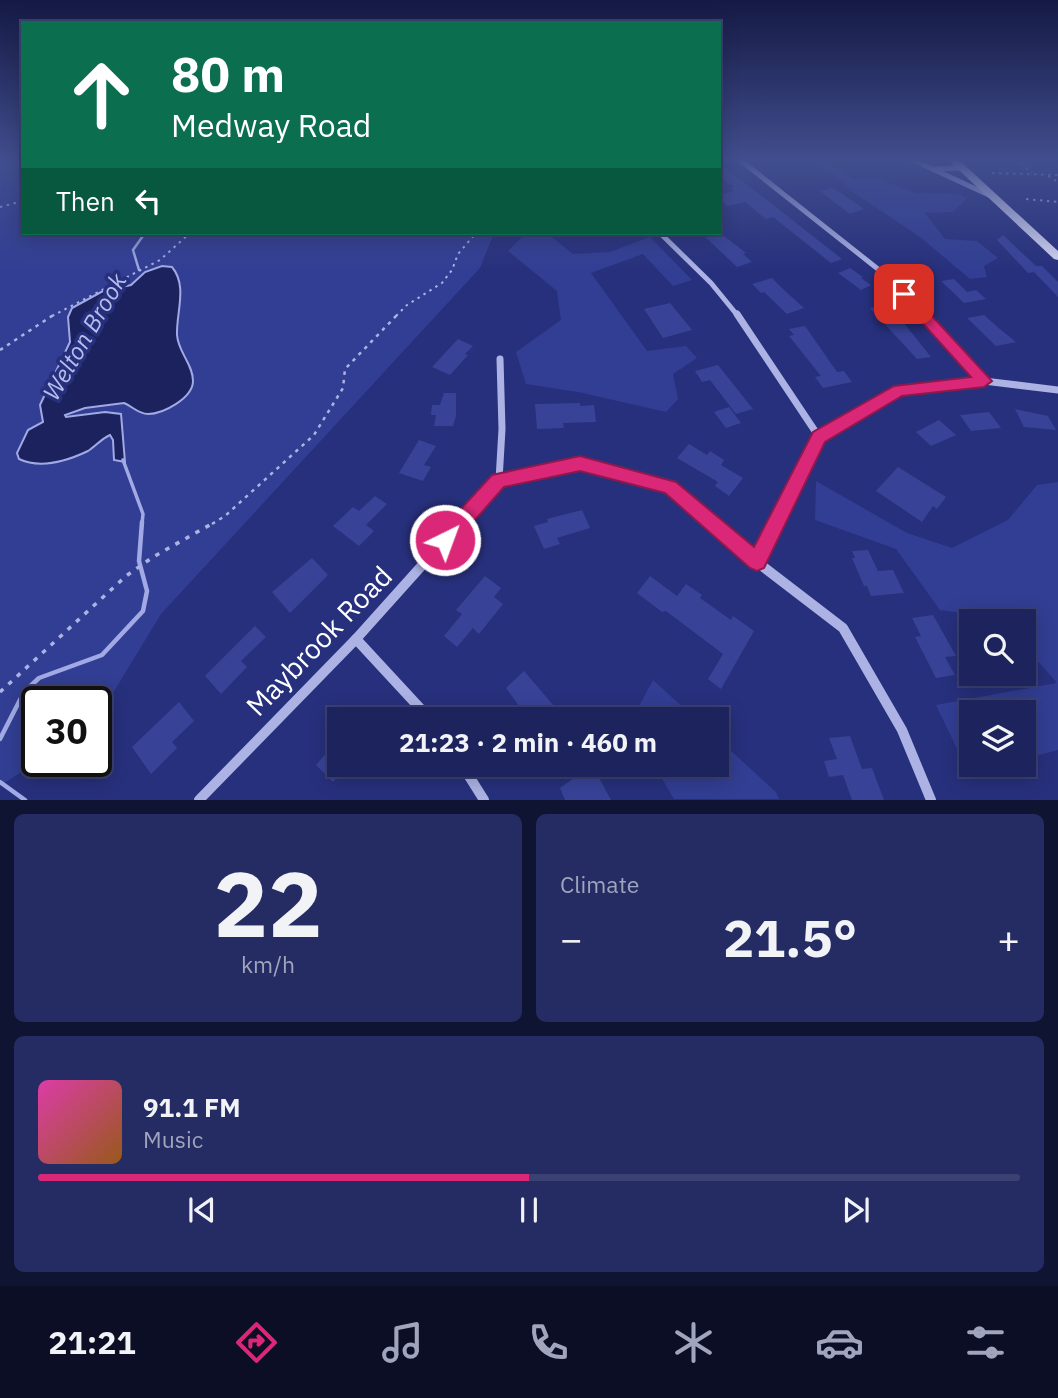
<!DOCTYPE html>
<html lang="en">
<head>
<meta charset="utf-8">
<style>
  :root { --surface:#1d245d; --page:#252c63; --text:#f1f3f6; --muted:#a0a4bc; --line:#3b4172; --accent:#db2777 }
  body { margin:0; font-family:"IBM Plex Sans",sans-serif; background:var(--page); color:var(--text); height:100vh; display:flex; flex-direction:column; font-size:26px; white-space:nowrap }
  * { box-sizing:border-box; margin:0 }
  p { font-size:23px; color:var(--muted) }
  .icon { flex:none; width:38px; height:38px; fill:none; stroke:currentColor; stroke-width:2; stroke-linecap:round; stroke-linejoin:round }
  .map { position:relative; height:800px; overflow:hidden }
  .details { display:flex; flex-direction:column; gap:14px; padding:14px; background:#101433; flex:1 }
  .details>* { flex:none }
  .banner { position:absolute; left:21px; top:21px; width:700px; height:214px; border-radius:0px; box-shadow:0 4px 18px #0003,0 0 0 2px var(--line); background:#0b6e4f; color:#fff; overflow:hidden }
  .fabs { position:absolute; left:959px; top:609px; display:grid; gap:14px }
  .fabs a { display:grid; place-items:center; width:77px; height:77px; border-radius:0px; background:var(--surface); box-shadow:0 4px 18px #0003,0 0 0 2px var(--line); font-size:35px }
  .speed { position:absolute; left:21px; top:686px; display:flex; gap:14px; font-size:35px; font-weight:700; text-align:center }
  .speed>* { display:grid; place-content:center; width:91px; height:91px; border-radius:50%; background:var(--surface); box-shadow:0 4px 18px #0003,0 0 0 2px var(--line); line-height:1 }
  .speed .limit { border:4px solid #111; border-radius:10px; background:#fff; color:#111 }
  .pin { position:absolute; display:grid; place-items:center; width:60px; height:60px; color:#fff; margin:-30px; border-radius:14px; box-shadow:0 4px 10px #0006 }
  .me { position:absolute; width:77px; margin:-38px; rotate:42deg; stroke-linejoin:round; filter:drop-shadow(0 0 5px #0008) }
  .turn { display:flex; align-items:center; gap:24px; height:147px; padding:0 35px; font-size:32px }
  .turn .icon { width:91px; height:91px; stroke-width:2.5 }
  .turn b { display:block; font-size:49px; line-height:60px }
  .then { display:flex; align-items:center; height:66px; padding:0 35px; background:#0003; gap:14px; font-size:26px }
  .big { font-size:52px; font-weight:800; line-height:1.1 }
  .details .card { flex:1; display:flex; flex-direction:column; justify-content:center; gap:10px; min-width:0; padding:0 24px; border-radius:10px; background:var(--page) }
  .details .dial { align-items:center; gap:0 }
  .dial b { font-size:91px; line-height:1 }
  .song { display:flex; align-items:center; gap:21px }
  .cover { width:84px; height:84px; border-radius:10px; background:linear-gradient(135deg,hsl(320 70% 55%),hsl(30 70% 35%)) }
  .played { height:7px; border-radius:4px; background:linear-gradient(90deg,var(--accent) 50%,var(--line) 50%) }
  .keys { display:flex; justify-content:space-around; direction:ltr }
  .heat { display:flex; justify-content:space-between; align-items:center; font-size:38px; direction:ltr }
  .details .tiles { flex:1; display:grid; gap:14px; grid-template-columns:1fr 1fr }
  .card:last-child { grid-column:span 2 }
  .trip { position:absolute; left:327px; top:707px; width:402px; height:70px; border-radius:0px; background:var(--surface); box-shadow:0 4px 18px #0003,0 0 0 2px var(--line); font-weight:800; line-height:70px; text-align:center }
  .dock { display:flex; height:112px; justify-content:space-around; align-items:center; background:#0c0e25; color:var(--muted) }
  .dock .icon { width:49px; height:49px }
  .dock .selected { color:var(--accent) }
  .dock b { font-size:32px; color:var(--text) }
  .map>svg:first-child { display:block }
  .green { fill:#323e93 }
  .water { fill:#1b225d; stroke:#a1aae4; stroke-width:2 }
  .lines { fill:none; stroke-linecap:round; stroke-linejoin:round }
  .stream-far2 { stroke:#a1aae4; stroke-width:2.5 }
  .stream-far1 { stroke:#a1aae4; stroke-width:3.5 }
  .stream { stroke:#a1aae4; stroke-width:4.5 }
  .building { fill:#384398 }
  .path-far2 { stroke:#acb3e4; stroke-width:2; stroke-dasharray:2.5 4.5; stroke-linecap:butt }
  .path-far1 { stroke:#acb3e4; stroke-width:2.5; stroke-dasharray:3.5 5; stroke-linecap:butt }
  .path { stroke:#acb3e4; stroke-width:3.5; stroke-dasharray:4.5 7; stroke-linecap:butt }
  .street-far2 { stroke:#acb3e4; stroke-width:5 }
  .street-far1 { stroke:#acb3e4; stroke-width:7 }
  .street { stroke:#acb3e4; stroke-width:10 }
  .secondary { fill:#d5d8f4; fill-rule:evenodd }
  .route { fill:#db2777; stroke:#8e194d; stroke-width:2 }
  .labels { text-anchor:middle; stroke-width:7; stroke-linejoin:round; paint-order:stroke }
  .water-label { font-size:24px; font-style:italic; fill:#b7beec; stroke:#27307c }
  .near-street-label { font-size:28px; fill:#fff; stroke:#27307c }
</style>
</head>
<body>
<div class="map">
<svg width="1058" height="800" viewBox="0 0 1058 800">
  <rect width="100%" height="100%" fill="#27307c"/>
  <g class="green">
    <path d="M0,159h23v74h471l-14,35 -319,346 -65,107v-19h-59l1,59 -38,25z"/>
    <path d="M817,159l37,20 23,-1 38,15 42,1 10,4 -14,14 -28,1 20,26 32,2 21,17 -14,8 3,11 -17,2 -50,-42 -67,-45z"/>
    <path d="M525,234l24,1 24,19 37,-2 40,-15 42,43 -19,6 -30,-32 -52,19 56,78 39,-5 11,12 -24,16 5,25 -12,13 -88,-20 -52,-8 -10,-32 45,-32 -4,-29 -49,-40z"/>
    <path d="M816,481l91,52 45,15 56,-28 29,-35 21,-3v268l-34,9v-47h-53v53h31l-33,9 -33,-69 121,-22 -33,-38v-24h-21l-3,-3 -60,-8 -44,-61 -81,-29z"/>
    <path d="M653,680l43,39h-64z"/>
    <path d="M718,739l58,53 3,7h-105l-20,-34h64z"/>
  </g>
  <path class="water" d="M162,266l10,1c16,19 4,46 5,68 1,17 16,29 16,46 0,17 -30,33 -45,33 -10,0 -16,-8 -24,-11l-39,5 -20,7 1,2 39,-5 16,2 4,48 -11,-2 -1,-20 -3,-5c-9,4 -14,11 -22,16 -21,10 -48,18 -69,8l-2,-6 11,-23 15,-8 -3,-17 30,-63 -2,-25 4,-9 31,-17 28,-6 14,-13z"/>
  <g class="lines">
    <path class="stream-far2" d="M139,270l-6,-20 12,-17"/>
    <path class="stream-far1" d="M123,460l20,54 -1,10"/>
    <g class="stream">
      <path d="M0,739l24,-47 15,-14 63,-23 41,-44 4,-20 -8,-30 3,-39"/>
      <path d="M0,782l25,18"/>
    </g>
  </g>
  <g class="building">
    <path d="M719,163l48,37 75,59 -11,4 -58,-46 -7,2 -21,-17 -17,4 -9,-7v-4l15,-4 -3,-3 3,-1 -15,-11z"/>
    <path d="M832,188l6,3 26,18 -14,5 -30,-23z"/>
    <path d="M701,233h19l26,20 -3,1 9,8 -15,5z"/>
    <path d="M1003,235l33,31h6l16,16v15l-24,-25 -6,1 -31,-33z"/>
    <path d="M850,268l13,9 -2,1 10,7 -10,5 -23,-17z"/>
    <path d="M772,278l11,11 21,19 -17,6 -23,-22 -3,1 -9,-9z"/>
    <path d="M954,279l13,13 9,-2 10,9 -22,4 -23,-22z"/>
    <path d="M670,303l22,27 -29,8 -19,-29z"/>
    <path d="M887,305l16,17 28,35 -14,2 -47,-51z"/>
    <path d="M984,315l17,15 15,12 -20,4 -29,-28z"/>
    <path d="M805,326l32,46 7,-1 8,11 -29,6 -8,-11 6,-1 -32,-40 5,-1 -5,-6z"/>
    <path d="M458,339l15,7 -8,8 3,1 -18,20 -18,-8z"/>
    <path d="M718,365l35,44 -17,5 -26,-34 -8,2 -7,-11z"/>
    <path d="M444,393h12v23l-3,10h-19l2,-11h-5l1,-10h8z"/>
    <path d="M580,403v3l14,-1 2,17 -33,1 1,5 -27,1 -2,-25z"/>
    <path d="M729,407l12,16 -15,5 -12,-16z"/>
    <path d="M1015,409l33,7 8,14 -32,-3z"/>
    <path d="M989,412l12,16 -30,3 -11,-16z"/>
    <path d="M939,420l17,15 -25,11 -15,-14z"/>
    <path d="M419,440l17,6 -12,19 7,2 -8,14 -24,-8z"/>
    <path d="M689,444l18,11 3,-4 14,9 -3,5 22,13 -14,18 -14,-10 3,-4 -41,-24z"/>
    <path d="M898,467l48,30 -9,12 -4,-3 -11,16 -46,-31z"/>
    <path d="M375,496l12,8 -21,21 8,6 -15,15 -26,-20 20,-19 6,4z"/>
    <path d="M582,510l8,18 -33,10 3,6 -16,5 -10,-23 14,-4 -1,-3z"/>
    <path d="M868,550l10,21 15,-1 11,23 -33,3 -4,-10h-3l-12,-28h3l-3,-7z"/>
    <path d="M312,558l16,17 -38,38 -18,-21z"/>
    <path d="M485,576l16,12 -7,9 9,7 -24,30 -6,-6 -16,19 -13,-11 18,-22 -6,-4z"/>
    <path d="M650,576l27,20 9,-12 16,11 -2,3 31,22 2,-4 21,15 -33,58 -13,-10 15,-25 -57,-43 -4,1 -25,-19z"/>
    <path d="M933,615l23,41 -11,1 10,18 -19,3 -21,-41 6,-1 -9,-18z"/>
    <path d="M255,626l11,11 -25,24 6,6 -26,27 -16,-18z"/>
    <path d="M524,671l36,42 -7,6h-35l-5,-8 6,-5 -13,-18z"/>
    <path d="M179,702l15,19 -22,21 5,6 -26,26 -19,-27z"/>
    <path d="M850,736l12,33 10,-1 12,32h-32l-9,-25 -14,2 -5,-16 13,-2 -8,-21z"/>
    <path d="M340,737v28h7l-14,17 -17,-17z"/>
    <path d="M592,765l19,35h-46l-5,-12z"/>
  </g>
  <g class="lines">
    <g class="path-far2">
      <path d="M1015,159l17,14"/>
      <path d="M992,173l66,2"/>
      <path d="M1048,176l10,6"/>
      <path d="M1026,199l32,3"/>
      <path d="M0,207l23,-6"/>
      <path d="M52,316l108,-56 30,-27"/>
      <path d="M396,316l11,-11 35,-22 10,-13 6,-16 18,-21"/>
    </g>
    <g class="path-far1">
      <path d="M0,350l55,-36"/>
      <path d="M212,524l13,-8 89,-81 29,-47 2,-19 53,-55"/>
    </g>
    <path class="path" d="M0,692l126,-116 27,-19 62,-35"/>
    <g class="street-far2">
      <path d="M739,159l149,118 36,39"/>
      <path d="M911,159l80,37"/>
      <path d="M933,169l28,-1"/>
      <path d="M660,233l51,50 27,33"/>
    </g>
    <g class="street-far1">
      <path d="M737,314l82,123"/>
      <path d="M922,314l62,67"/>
      <path d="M499,480l3,-51 -2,-70"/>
      <path d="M460,524l39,-44 81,-17 90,24 42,37"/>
      <path d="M776,524l43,-87 80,-47 85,-9 74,9"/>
    </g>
    <g class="street">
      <path d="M710,522l47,40 86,66 59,102 29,70"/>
      <path d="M757,562l20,-40"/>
      <path d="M356,639l74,80"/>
      <path d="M462,765l22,35"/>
      <path d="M199,800l157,-161 105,-117"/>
    </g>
    <path class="secondary" d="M947,159h11l100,92v9l-4,-1z"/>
  </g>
  <linearGradient id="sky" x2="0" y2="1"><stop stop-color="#151a44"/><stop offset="0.59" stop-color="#414e8e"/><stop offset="1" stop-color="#414e8e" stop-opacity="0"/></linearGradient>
  <rect width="1058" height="271" fill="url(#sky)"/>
  <path class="route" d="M904,290l5,1 83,90 -8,6 -82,9 -77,46 -61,126 -7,3 -7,-3 -85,-75 -85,-22 -76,16 -52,59 -7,3 -7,-3 -3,-6 3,-6 54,-59 88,-19 96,26 78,65 59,-115 81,-46 77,-9 -72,-80 -2,-3z"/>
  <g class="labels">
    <g class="water-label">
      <text transform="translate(85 337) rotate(-60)" y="8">Welton Brook</text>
    </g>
    <g class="near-street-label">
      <text transform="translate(319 641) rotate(-46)" y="10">Maybrook Road</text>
    </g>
  </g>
</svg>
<div class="fabs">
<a><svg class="icon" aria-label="search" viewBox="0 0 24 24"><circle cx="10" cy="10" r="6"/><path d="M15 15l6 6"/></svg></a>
<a><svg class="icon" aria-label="layers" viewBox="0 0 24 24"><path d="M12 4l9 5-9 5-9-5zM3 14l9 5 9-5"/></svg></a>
</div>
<div class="speed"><div class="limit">30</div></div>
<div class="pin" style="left:904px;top:294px;background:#d93025"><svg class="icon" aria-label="arrive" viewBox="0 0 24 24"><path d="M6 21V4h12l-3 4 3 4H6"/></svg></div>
<svg class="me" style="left:445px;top:540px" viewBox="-20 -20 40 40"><circle r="17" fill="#db2777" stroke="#fff" stroke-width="3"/><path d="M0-11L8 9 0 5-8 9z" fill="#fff"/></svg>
<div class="trip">21:23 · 2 min · 460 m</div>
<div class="banner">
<div class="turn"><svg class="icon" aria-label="ahead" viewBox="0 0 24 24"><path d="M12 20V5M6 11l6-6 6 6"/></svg><div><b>80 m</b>Medway Road</div></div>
<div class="then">Then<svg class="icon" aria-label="left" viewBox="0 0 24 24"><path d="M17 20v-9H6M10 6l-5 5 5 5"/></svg></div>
</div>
</div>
<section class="details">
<div class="tiles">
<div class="card dial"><b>22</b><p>km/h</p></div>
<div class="card"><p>Climate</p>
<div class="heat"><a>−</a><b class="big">21.5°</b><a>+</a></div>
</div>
<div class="card">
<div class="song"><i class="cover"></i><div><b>91.1 FM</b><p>Music</p></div></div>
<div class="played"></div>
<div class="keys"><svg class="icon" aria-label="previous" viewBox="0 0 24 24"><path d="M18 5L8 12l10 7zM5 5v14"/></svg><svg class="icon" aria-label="pause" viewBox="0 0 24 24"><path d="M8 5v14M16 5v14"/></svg><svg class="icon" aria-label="next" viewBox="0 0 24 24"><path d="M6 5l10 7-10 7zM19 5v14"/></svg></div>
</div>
</div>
</section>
<nav class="dock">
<b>21:21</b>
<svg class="icon selected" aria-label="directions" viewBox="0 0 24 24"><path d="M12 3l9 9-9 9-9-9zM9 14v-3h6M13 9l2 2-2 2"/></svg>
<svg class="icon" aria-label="music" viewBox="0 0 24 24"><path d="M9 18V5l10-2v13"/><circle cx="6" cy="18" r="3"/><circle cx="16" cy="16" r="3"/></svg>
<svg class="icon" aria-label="phone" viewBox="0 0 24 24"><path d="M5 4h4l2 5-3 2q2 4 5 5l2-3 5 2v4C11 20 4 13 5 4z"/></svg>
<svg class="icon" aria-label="climate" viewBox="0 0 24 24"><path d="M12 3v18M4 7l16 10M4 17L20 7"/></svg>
<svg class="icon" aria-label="car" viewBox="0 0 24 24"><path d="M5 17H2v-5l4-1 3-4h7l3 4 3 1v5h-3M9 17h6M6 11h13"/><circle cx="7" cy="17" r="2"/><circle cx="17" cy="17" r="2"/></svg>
<svg class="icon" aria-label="filters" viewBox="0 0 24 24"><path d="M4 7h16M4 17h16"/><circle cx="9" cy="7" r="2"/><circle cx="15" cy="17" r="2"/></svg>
</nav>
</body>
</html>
